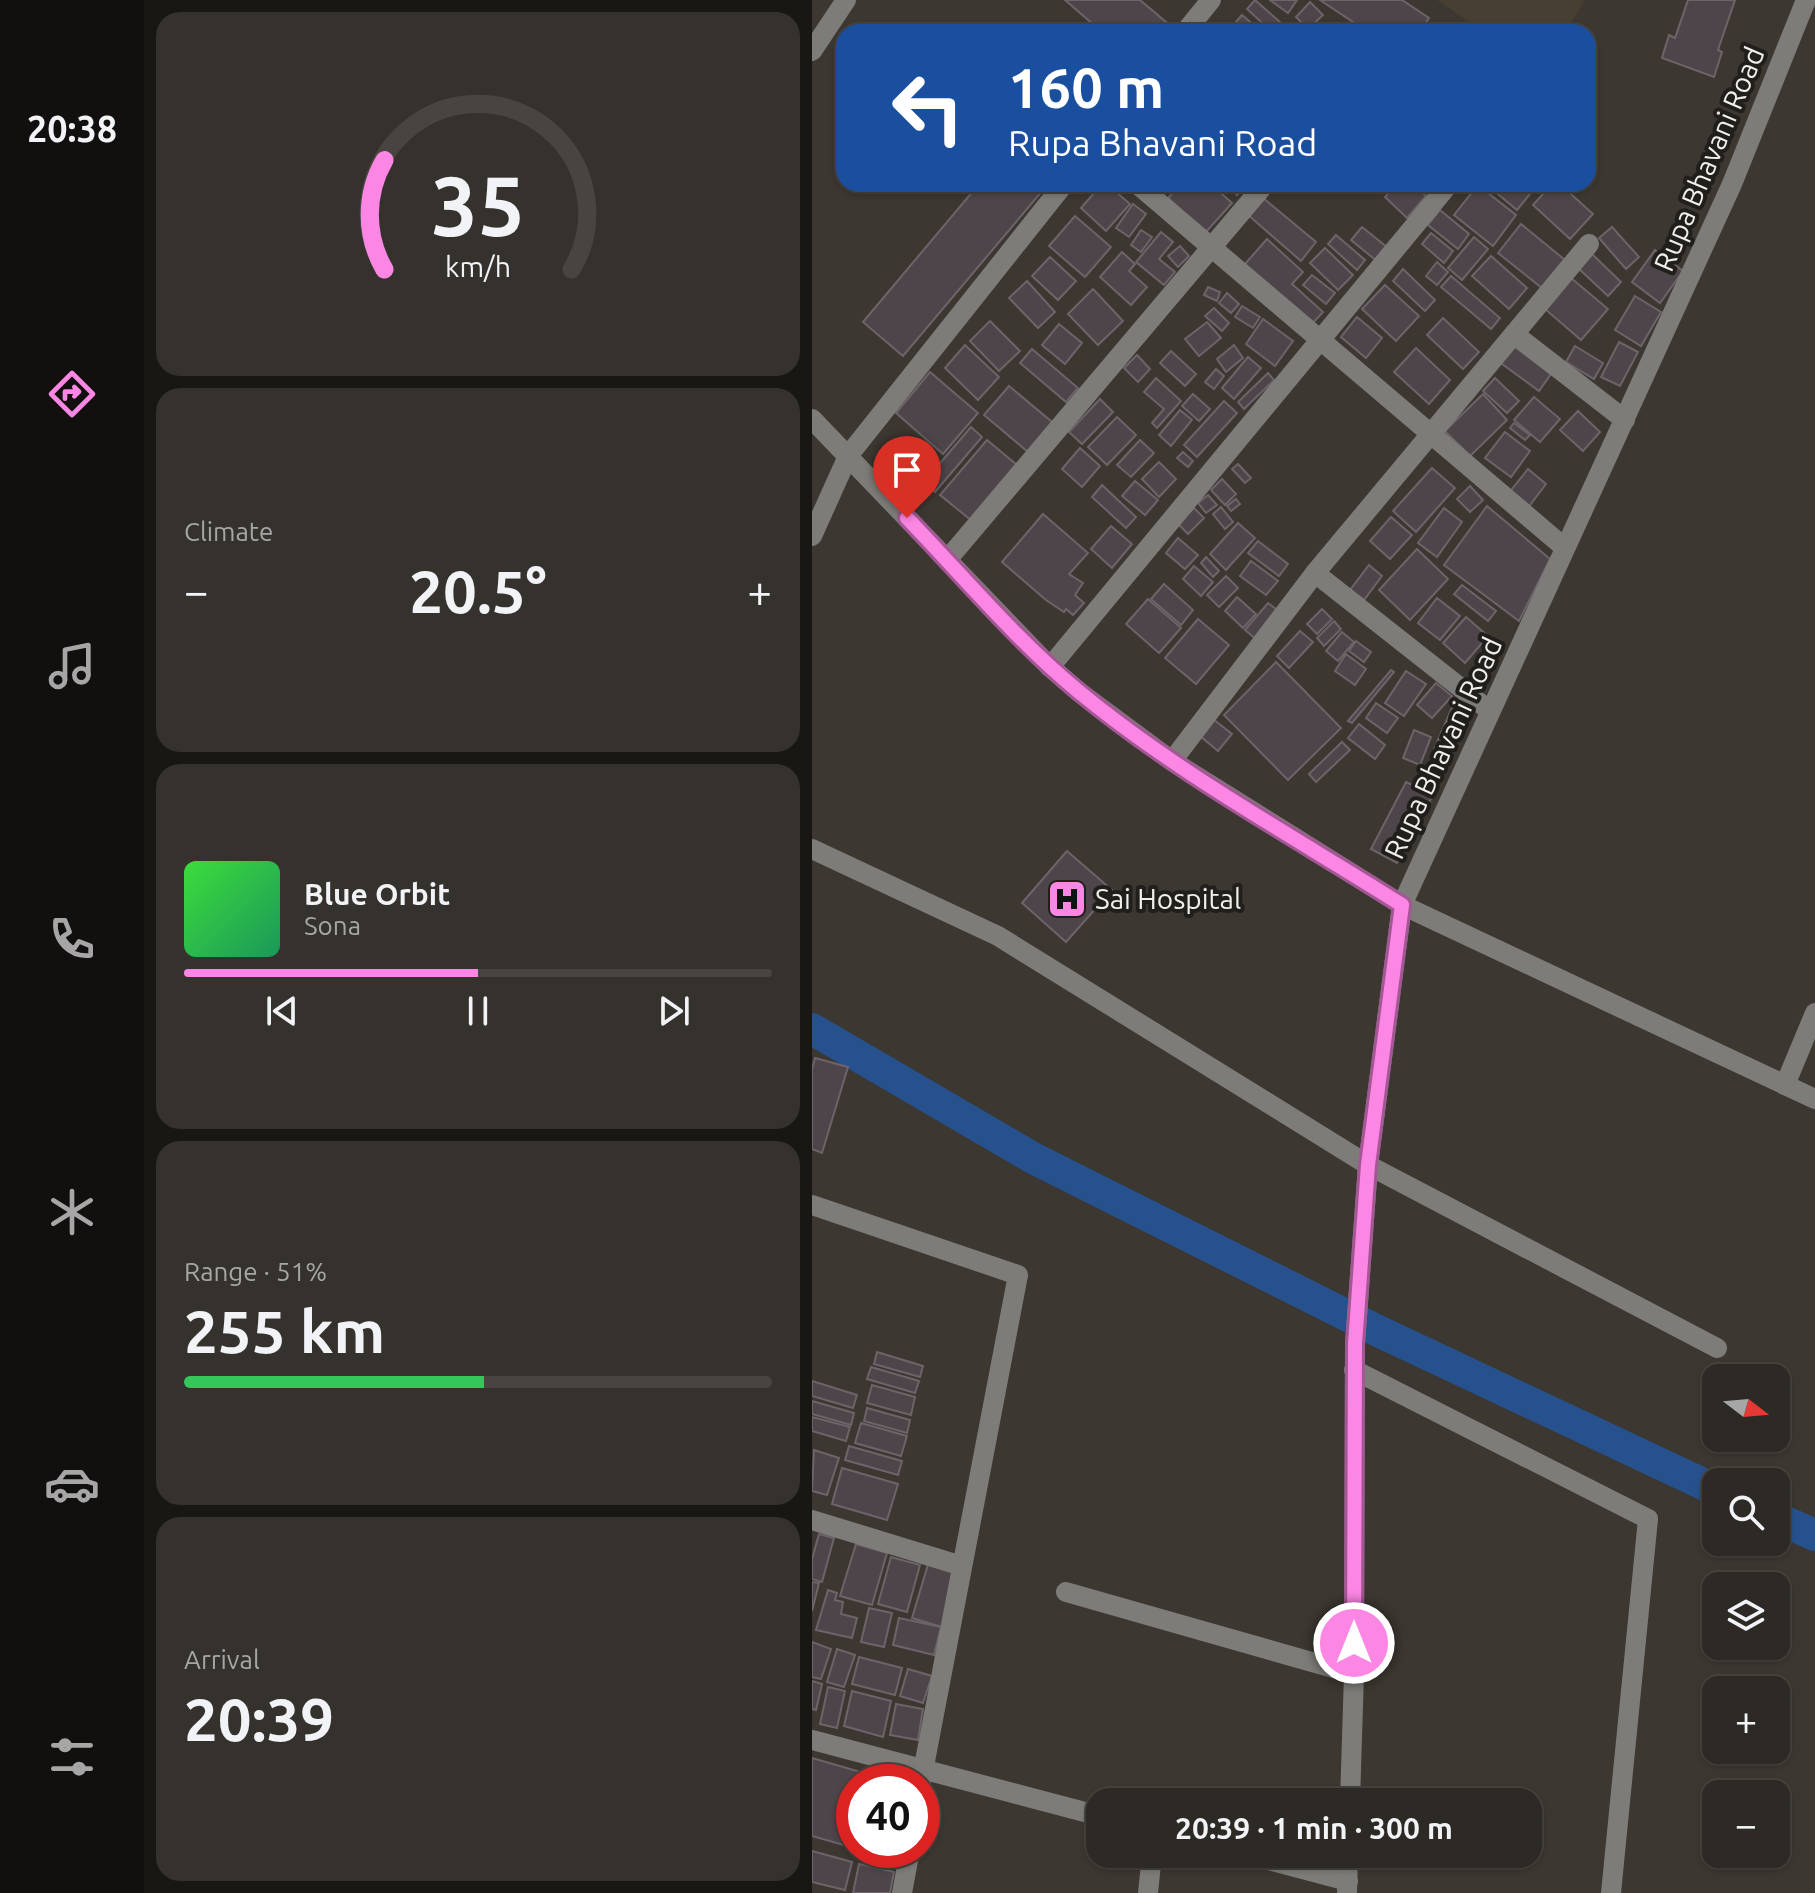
<!DOCTYPE html>
<html lang="en">
<head>
<meta charset="utf-8">
<style>
  :root { --surface:#2d2924; --page:#35312c; --text:#f1f3f6; --muted:#a7a6a6; --line:#484541; --accent:#fb86e4 }
  body { margin:0; font-family:Ubuntu,sans-serif; background:var(--page); color:var(--text); height:100vh; display:flex; flex-direction:column; font-size:30px; white-space:nowrap }
  * { box-sizing:border-box; margin:0 }
  p { font-size:26px; color:var(--muted) }
  .icon { flex:none; width:44px; height:44px; fill:none; stroke:currentColor; stroke-width:2; stroke-linecap:round; stroke-linejoin:round }
  .map { position:relative; flex:1; overflow:hidden }
  .details { display:flex; flex-direction:column; gap:12px; padding:12px; background:#191714; width:668px }
  .details>* { flex:none }
  .hud { position:absolute; left:24px; top:24px; width:760px; height:168px; border-radius:24px; box-shadow:0 2px 6px #0004,0 0 0 2px var(--line); background:#1a4fa0; color:#fff; overflow:hidden }
  .needle { width:52px; rotate:106deg }
  .buttons { position:absolute; left:890px; top:1364px; display:grid; gap:16px }
  .buttons a { display:grid; place-items:center; width:88px; height:88px; border-radius:16px; background:var(--surface); box-shadow:0 2px 6px #0004,0 0 0 2px var(--line); font-size:40px }
  .speed { position:absolute; left:24px; top:1764px; display:flex; gap:16px; font-size:40px; font-weight:700; text-align:center }
  .speed>* { display:grid; place-content:center; width:104px; height:104px; border-radius:50%; background:var(--surface); box-shadow:0 2px 6px #0004,0 0 0 2px var(--line); line-height:1 }
  .speed .limit { border:12px solid #d22; background:#fff; color:#111 }
  .pin { position:absolute; display:grid; place-items:center; width:68px; height:68px; color:#fff; margin:-82px -34px; border-radius:50% 50% 50% 0; rotate:-45deg; box-shadow:0 0 8px #0007 }
  .pin .icon { rotate:45deg }
  .me { position:absolute; width:88px; margin:-44px; rotate:0deg; stroke-linejoin:round; filter:drop-shadow(0 0 6px #0008) }
  .turn { display:flex; align-items:center; gap:28px; height:168px; padding:0 40px; font-size:36px }
  .turn .icon { width:104px; height:104px; stroke-width:2.5 }
  .turn b { display:block; font-size:56px; line-height:68px }
  .big { font-size:60px; font-weight:700; line-height:1.1 }
  .details .tile { flex:1; display:flex; flex-direction:column; justify-content:center; gap:12px; min-width:0; padding:0 28px; border-radius:24px; background:var(--page) }
  .details .dial { align-items:center; gap:0 }
  .dial svg { height:208px; overflow:visible; fill:none; stroke:var(--line); stroke-width:7; stroke-linecap:round; text-anchor:middle }
  .dial text { fill:var(--text); stroke:none }
  .song { display:flex; align-items:center; gap:24px }
  .cover { width:96px; height:96px; border-radius:12px; background:linear-gradient(135deg,hsl(120 70% 55%),hsl(150 70% 35%)) }
  .played { height:8px; border-radius:4px; background:linear-gradient(90deg,var(--accent) 50%,var(--line) 50%) }
  .keys { display:flex; justify-content:space-around; direction:ltr }
  .heat { display:flex; justify-content:space-between; align-items:center; font-size:44px; direction:ltr }
  .charge { height:12px; border-radius:6px; background:linear-gradient(90deg,#34c759 51%,var(--line) 0) }
  .trip { position:absolute; left:274px; top:1788px; width:456px; height:80px; border-radius:24px; background:var(--surface); box-shadow:0 2px 6px #0004,0 0 0 2px var(--line); font-weight:700; line-height:80px; text-align:center }
  main { display:flex; flex:1; min-height:0 }
  .tab-bar { display:flex; flex-direction:column; width:144px; justify-content:space-around; align-items:center; background:#12100e; color:var(--muted) }
  .tab-bar .icon { width:56px; height:56px }
  .tab-bar .active { color:var(--accent) }
  .tab-bar b { font-size:36px; color:var(--text) }
  .map>svg:first-child { display:block }
  .built { fill:#473f32 }
  .lines { fill:none; stroke-linecap:round; stroke-linejoin:round }
  .canal { stroke:#26518c; stroke-width:32 }
  .building { fill:#4d454a; stroke:#6c6469; stroke-width:2 }
  .minor { stroke:#7d7c78; stroke-width:20 }
  .route-casing { stroke:#a35794; stroke-width:20 }
  .route { stroke:#fb86e4; stroke-width:14 }
  .labels { text-anchor:middle; stroke-width:8; stroke-linejoin:round; paint-order:stroke }
  .street-label { font-size:28px; fill:#f2efeb; stroke:#211f1c }
  .poi-label { font-size:28px; fill:#f2efeb; stroke:#211f1c; text-anchor:start }
</style>
</head>
<body>
<main>
<nav class="tab-bar">
<b>20:38</b>
<svg class="icon active" aria-label="directions" viewBox="0 0 24 24"><path d="M12 3l9 9-9 9-9-9zM9 14v-3h6M13 9l2 2-2 2"/></svg>
<svg class="icon" aria-label="music" viewBox="0 0 24 24"><path d="M9 18V5l10-2v13"/><circle cx="6" cy="18" r="3"/><circle cx="16" cy="16" r="3"/></svg>
<svg class="icon" aria-label="phone" viewBox="0 0 24 24"><path d="M5 4h4l2 5-3 2q2 4 5 5l2-3 5 2v4C11 20 4 13 5 4z"/></svg>
<svg class="icon" aria-label="climate" viewBox="0 0 24 24"><path d="M12 3v18M4 7l16 10M4 17L20 7"/></svg>
<svg class="icon" aria-label="car" viewBox="0 0 24 24"><path d="M5 17H2v-5l4-1 3-4h7l3 4 3 1v5h-3M9 17h6M6 11h13"/><circle cx="7" cy="17" r="2"/><circle cx="17" cy="17" r="2"/></svg>
<svg class="icon" aria-label="filters" viewBox="0 0 24 24"><path d="M4 7h16M4 17h16"/><circle cx="9" cy="7" r="2"/><circle cx="15" cy="17" r="2"/></svg>
</nav>
<section class="details">
<div class="tile dial"><svg viewBox="0 0 100 80">
<path d="M14 69A42 42 0 1 1 86 69"/>
<path d="M14 69A42 42 0 0 1 14 27" stroke="#fb86e4"/>
<text x="50" y="56" font-size="32" font-weight="700">35</text>
<text x="50" y="72" font-size="11">km/h</text>
</svg></div>
<div class="tile"><p>Climate</p>
<div class="heat"><a>−</a><b class="big">20.5°</b><a>+</a></div>
</div>
<div class="tile">
<div class="song"><i class="cover"></i><div><b>Blue Orbit</b><p>Sona</p></div></div>
<div class="played"></div>
<div class="keys"><svg class="icon" aria-label="previous" viewBox="0 0 24 24"><path d="M18 5L8 12l10 7zM5 5v14"/></svg><svg class="icon" aria-label="pause" viewBox="0 0 24 24"><path d="M8 5v14M16 5v14"/></svg><svg class="icon" aria-label="next" viewBox="0 0 24 24"><path d="M6 5l10 7-10 7zM19 5v14"/></svg></div>
</div>
<div class="tile"><p>Range · 51%</p><b class="big">255 km</b><div class="charge"></div></div>
<div class="tile"><p>Arrival</p><b class="big">20:39</b></div>
</section>
<div class="map">
<svg width="1003" height="1893" viewBox="0 0 1003 1893">
  <rect width="100%" height="100%" fill="#3c3730"/>
  <path class="built" d="M625,0h148l-19,32h-82z"/>
  <g class="lines">
    <g class="canal">
      <path d="M0,1029l221,129 343,172 340,160"/>
      <path d="M964,1518l39,17"/>
    </g>
  </g>
  <g class="building">
    <path d="M253,0h75l32,27 -4,5h-66z"/>
    <path d="M443,0l34,30 -2,2h-15l-25,-23z"/>
    <path d="M458,0h27l-9,13z"/>
    <path d="M508,0h82l27,18 -9,14h-52z"/>
    <path d="M876,0h47l-17,50 4,2 -8,25 -52,-19 7,-23 6,3z"/>
    <path d="M498,2l13,13 -15,14 -12,-12z"/>
    <path d="M430,15l20,17h-17l-10,-9z"/>
    <path d="M415,23l10,9h-18z"/>
    <path d="M167,184h69l-145,172 -40,-34z"/>
    <path d="M290,184h5l23,20 -24,27 -25,-23z"/>
    <path d="M369,184h30l21,19 -27,30 -37,-35z"/>
    <path d="M415,184h21l-11,11z"/>
    <path d="M585,184h16l13,12 -19,22 -22,-21z"/>
    <path d="M674,184h52l-21,26z"/>
    <path d="M740,184h8l33,30 -23,25 -37,-34z"/>
    <path d="M666,185l38,30 -23,31 -39,-31z"/>
    <path d="M451,198l53,44 -15,19 -53,-46z"/>
    <path d="M321,204l13,10 -17,23 -13,-9z"/>
    <path d="M628,210l29,24 -11,15 -30,-24z"/>
    <path d="M263,216l36,31 -26,30 -36,-31z"/>
    <path d="M709,224l44,36 -23,28 -44,-35z"/>
    <path d="M550,227l26,21 -10,14 -27,-22z"/>
    <path d="M800,227l27,30 -13,12 -27,-31z"/>
    <path d="M329,230l11,7 -11,15 -10,-7z"/>
    <path d="M349,232l12,10 -14,17 16,13 -11,13 -28,-23z"/>
    <path d="M619,233l22,18 -9,12 -22,-19z"/>
    <path d="M524,235l29,25 -8,10 -29,-26z"/>
    <path d="M662,237l14,12 -26,31 -14,-12z"/>
    <path d="M455,239l36,33 -11,12 31,28 -13,14 -66,-61z"/>
    <path d="M368,246l9,10 -11,11 -10,-11z"/>
    <path d="M513,248l28,27 -15,15 -28,-27z"/>
    <path d="M843,250l28,21 -23,32 -28,-21z"/>
    <path d="M310,252l13,12 -6,7 18,16 -16,18 -31,-28z"/>
    <path d="M780,254l29,28 -13,14 -30,-28z"/>
    <path d="M679,256l36,32 -18,21 -37,-33z"/>
    <path d="M238,257l26,24 -18,19 -26,-24z"/>
    <path d="M625,262l11,10 -11,13 -11,-9z"/>
    <path d="M591,269l32,31 -10,11 -32,-30z"/>
    <path d="M500,275l23,18 -9,11 -23,-19z"/>
    <path d="M639,276l49,42 -9,11 -50,-42z"/>
    <path d="M759,278l37,31 -27,31 -36,-31z"/>
    <path d="M215,281l28,31 -17,16 -29,-30z"/>
    <path d="M573,285l34,31 -23,25 -34,-32z"/>
    <path d="M396,287l12,5 -3,9 -13,-6z"/>
    <path d="M281,289l30,32 -25,24 -30,-31z"/>
    <path d="M415,293l12,11 -8,9 -12,-10z"/>
    <path d="M823,296l26,16 -20,34 -26,-16z"/>
    <path d="M430,306l18,11 -7,11 -18,-11z"/>
    <path d="M402,308l15,15 -7,8 -17,-15z"/>
    <path d="M545,317l25,21 -16,20 -25,-21z"/>
    <path d="M631,318l36,34 -16,17 -36,-34z"/>
    <path d="M451,319l30,22 -18,25 -29,-22z"/>
    <path d="M178,321l30,30 -21,20 -29,-30z"/>
    <path d="M395,322l14,16 -22,18 -14,-17z"/>
    <path d="M247,324l23,19 -17,21 -23,-19z"/>
    <path d="M807,342l19,10 -18,34 -19,-9z"/>
    <path d="M699,344l40,30 -12,17 -41,-30z"/>
    <path d="M153,345l34,32 -21,23 -33,-32z"/>
    <path d="M422,345l9,13 -17,14 -9,-13z"/>
    <path d="M763,346l28,17 -9,16 -28,-17z"/>
    <path d="M604,348l34,32 -21,24 -35,-32z"/>
    <path d="M220,349l46,39 -12,14 -46,-39z"/>
    <path d="M359,351l25,23 -11,12 -25,-23z"/>
    <path d="M325,355l13,14 -12,13 -14,-14z"/>
    <path d="M436,357l13,11 -27,31 -12,-11z"/>
    <path d="M404,369l8,7 -10,13 -9,-7z"/>
    <path d="M118,372l48,41 -35,41 -47,-41z"/>
    <path d="M456,373l6,7 -30,29 -6,-7z"/>
    <path d="M344,378l25,23 -24,27 -5,-5 12,-14 -20,-17z"/>
    <path d="M683,378l24,23 -12,12 -24,-22z"/>
    <path d="M197,386l43,36 -24,30 -44,-37z"/>
    <path d="M381,394l17,15 -11,12 -17,-15z"/>
    <path d="M671,394l24,26 -37,36 -25,-25z"/>
    <path d="M722,397l26,22 -20,23 -26,-22z"/>
    <path d="M288,399l13,13 -31,32 -13,-12z"/>
    <path d="M412,401l13,12 -40,44 -13,-12z"/>
    <path d="M368,410l12,10 -21,26 -12,-11z"/>
    <path d="M766,411l22,21 -17,19 -23,-21z"/>
    <path d="M305,417l19,18 -29,30 -19,-18z"/>
    <path d="M702,423l16,12 -5,5 -15,-12z"/>
    <path d="M159,427l11,10 -47,55 -11,-10z"/>
    <path d="M693,432l25,19 -19,26 -26,-19z"/>
    <path d="M175,440l30,25 -45,56 -32,-26z"/>
    <path d="M328,440l14,13 -23,24 -14,-12z"/>
    <path d="M268,448l20,18 -18,21 -20,-18z"/>
    <path d="M371,452l10,9 -5,6 -11,-9z"/>
    <path d="M347,462l17,17 -17,18 -17,-18z"/>
    <path d="M426,464l13,14 -6,5 -13,-14z"/>
    <path d="M620,468l23,20 -39,44 -23,-21z"/>
    <path d="M716,469l18,15 -19,25 -19,-15z"/>
    <path d="M410,479l14,15 -11,11 -14,-15z"/>
    <path d="M323,481l23,19 -13,15 -23,-19z"/>
    <path d="M290,485l34,32 -10,11 -34,-31z"/>
    <path d="M658,486l13,14 -13,12 -13,-13z"/>
    <path d="M396,495l9,10 -11,8 -8,-10z"/>
    <path d="M424,499l4,5 -9,7 -4,-5z"/>
    <path d="M675,506l63,53 -31,62 -75,-56z"/>
    <path d="M409,507l12,15 -8,7 -12,-15z"/>
    <path d="M382,508l10,10 -16,16 -10,-10z"/>
    <path d="M632,508l18,14 -25,35 -19,-14z"/>
    <path d="M231,514l45,39 -19,21 14,9 -8,12 9,8 -11,12 -7,-6 -2,3 -18,-12 -44,-38z"/>
    <path d="M579,517l21,18 -22,24 -20,-18z"/>
    <path d="M426,523l17,15 -29,32 -16,-16z"/>
    <path d="M299,526l21,18 -20,24 -21,-19z"/>
    <path d="M366,538l20,17 -13,14 -19,-16z"/>
    <path d="M446,541l30,23 -9,12 -31,-23z"/>
    <path d="M605,549l31,30 -38,41 -31,-30z"/>
    <path d="M394,557l13,14 -6,6 -12,-14z"/>
    <path d="M439,561l27,20 -12,14 -26,-19z"/>
    <path d="M557,565l13,11 -18,24 -14,-10z"/>
    <path d="M382,566l19,16 -12,14 -18,-17z"/>
    <path d="M414,576l12,12 -19,19 -12,-12z"/>
    <path d="M352,584l29,26 -12,15 -30,-26z"/>
    <path d="M650,585l34,26 -8,10 -34,-27z"/>
    <path d="M425,597l19,17 -13,14 -18,-17z"/>
    <path d="M625,598l23,18 -20,24 -22,-17z"/>
    <path d="M336,599l33,29 -22,25 -33,-29z"/>
    <path d="M456,603l13,10 -23,28 -13,-11z"/>
    <path d="M510,609l10,10 -15,15 -10,-10z"/>
    <path d="M654,617l22,19 -23,27 -22,-20z"/>
    <path d="M386,619l31,26 -33,39 -31,-26z"/>
    <path d="M522,621l7,8 -17,17 -7,-8z"/>
    <path d="M488,631l13,11 -24,26 -12,-12z"/>
    <path d="M530,632l12,10 -16,19 -12,-10z"/>
    <path d="M544,641l15,11 -7,10 -15,-11z"/>
    <path d="M534,654l20,15 -11,16 -20,-14z"/>
    <path d="M464,662l65,66 -53,52 -64,-65z"/>
    <path d="M579,670l3,2 -42,51 -4,-2z"/>
    <path d="M594,671l20,13 -22,32 -19,-13z"/>
    <path d="M624,683l16,13 -20,22 -15,-13z"/>
    <path d="M564,703l22,15 -11,15 -21,-15z"/>
    <path d="M642,703l16,7 -21,51 -17,-7z"/>
    <path d="M401,719l19,15 -14,17 -18,-15z"/>
    <path d="M547,724l26,21 -10,14 -27,-21z"/>
    <path d="M602,730l17,7 -11,28 -17,-7z"/>
    <path d="M530,742l8,8 -34,32 -7,-8z"/>
    <path d="M594,782l27,13 -36,68 -26,-14z"/>
    <path d="M255,851l45,39 -46,52 -44,-39z"/>
    <path d="M3,1058l33,9 -26,86 -10,-4v-80z"/>
    <path d="M65,1352l46,14 -3,11 -46,-13z"/>
    <path d="M59,1367l48,14 -4,12 -48,-14z"/>
    <path d="M0,1381l45,14 -4,13 -41,-12z"/>
    <path d="M60,1385l43,12 -4,18 -44,-12z"/>
    <path d="M0,1401l42,12 -3,12 -39,-11z"/>
    <path d="M55,1408l43,12 -3,13 -43,-12z"/>
    <path d="M0,1417l38,10 -4,14 -34,-10z"/>
    <path d="M49,1423l46,13 -6,20 -46,-13z"/>
    <path d="M37,1446l53,15 -4,14 -53,-15z"/>
    <path d="M2,1450l25,8 -12,37 -15,-4z"/>
    <path d="M30,1468l56,16 -11,36 -55,-16z"/>
    <path d="M7,1534l15,4 -12,44 -10,-3v-20z"/>
    <path d="M44,1544l31,9 -15,52 -32,-9z"/>
    <path d="M79,1557l29,8 -13,47 -29,-8z"/>
    <path d="M117,1561l29,9 -16,57 -30,-9z"/>
    <path d="M0,1582l7,1 -7,28z"/>
    <path d="M16,1590l9,3 -2,7 8,2 -2,12 16,4 -5,20 -36,-8z"/>
    <path d="M57,1608l23,5 -8,34 -23,-5z"/>
    <path d="M87,1618l42,9 -7,28 -41,-10z"/>
    <path d="M0,1642l19,7 -10,30 -9,-2z"/>
    <path d="M25,1649l18,6 -11,32 -17,-5z"/>
    <path d="M47,1657l43,11 -7,27 -43,-11z"/>
    <path d="M96,1669l24,7 -9,27 -23,-7z"/>
    <path d="M0,1681l10,3 -6,26 -4,-1z"/>
    <path d="M16,1687l17,4 -8,37 -17,-4z"/>
    <path d="M40,1691l39,10 -8,36 -39,-11z"/>
    <path d="M84,1704l27,5 -5,31 -28,-5z"/>
    <path d="M0,1758l83,24h-41v66l-42,-12z"/>
    <path d="M48,1850h31l-2,8z"/>
    <path d="M0,1851l40,11 -7,28 -33,-8z"/>
    <path d="M47,1864l35,8 -4,21h-37z"/>
  </g>
  <g class="lines">
    <g class="minor">
      <path d="M373,32l26,-32"/>
      <path d="M0,51l34,-51"/>
      <path d="M325,184l428,364"/>
      <path d="M702,334l111,86"/>
      <path d="M0,419l238,248 29,25 93,69 230,144 413,194"/>
      <path d="M0,536l36,-80 216,-272"/>
      <path d="M135,560l318,-376"/>
      <path d="M503,573l175,138"/>
      <path d="M238,667l399,-483"/>
      <path d="M360,761l143,-188 274,-329"/>
      <path d="M0,849l186,87 370,229 349,183"/>
      <path d="M973,1085l30,-72"/>
      <path d="M0,1205l206,70 -97,507"/>
      <path d="M542,1370l294,149 -37,374"/>
      <path d="M0,1520l150,46"/>
      <path d="M254,1592l288,82"/>
      <path d="M0,1740l288,76"/>
      <path d="M538,1802l4,-128 1,-330 13,-179 34,-260 330,-721 74,-184"/>
      <path d="M434,1854l102,27"/>
      <path d="M90,1893l8,-43"/>
      <path d="M336,1893l4,-39"/>
      <path d="M535,1893l1,-39"/>
    </g>
  </g>
  <g class="lines">
    <defs>
      <path id="route" d="M95,518c56,58 109,122 171,173 99,82 215,145 324,214l-34,260 -13,179 -1,299"/>
    </defs>
    <use href="#route" class="route-casing"/>
    <use href="#route" class="route"/>
  </g>
  <defs>
    <symbol id="hospital-square" viewBox="-11 -11 22 22"><rect x="-9" y="-9" width="18" height="18" rx="4" fill="#fb86e4" stroke="#211f1c"/><path d="M-5-5h3v3.5h4V-5h3V5h-3V1.5h-4V5h-3Z" fill="#111"/></symbol>
  </defs>
  <g fill-rule="evenodd">
    <use href="#hospital-square" x="233" y="877" width="44" height="44"/>
  </g>
  <g class="labels">
    <g class="street-label">
      <text transform="translate(897 159) rotate(-67)" y="10">Rupa Bhavani Road</text>
      <text transform="translate(631 748) rotate(-65)" y="10">Rupa Bhavani Road</text>
    </g>
    <g class="poi-label">
      <text x="283" y="909">Sai Hospital</text>
    </g>
  </g>
</svg>
<div class="buttons">
<a><svg class="needle" viewBox="-14 -14 28 28"><path d="M0-13l5 13h-10z" fill="#e53935"/><path d="M0 13l5-13h-10z" fill="#a7a6a6"/></svg></a>
<a><svg class="icon" aria-label="search" viewBox="0 0 24 24"><circle cx="10" cy="10" r="6"/><path d="M15 15l6 6"/></svg></a>
<a><svg class="icon" aria-label="layers" viewBox="0 0 24 24"><path d="M12 4l9 5-9 5-9-5zM3 14l9 5 9-5"/></svg></a>
<a>+</a>
<a>−</a>
</div>
<div class="speed"><div class="limit">40</div></div>
<div class="pin" style="left:95px;top:518px;background:#d93025"><svg class="icon" aria-label="arrive" viewBox="0 0 24 24"><path d="M6 21V4h12l-3 4 3 4H6"/></svg></div>
<svg class="me" style="left:542px;top:1643px" viewBox="-20 -20 40 40"><circle r="17" fill="#fb86e4" stroke="#fff" stroke-width="3"/><path d="M0-11L8 9 0 5-8 9z" fill="#fff"/></svg>
<div class="trip">20:39 · 1 min · 300 m</div>
<div class="hud">
<div class="turn"><svg class="icon" aria-label="left" viewBox="0 0 24 24"><path d="M17 20v-9H6M10 6l-5 5 5 5"/></svg><div><b>160 m</b>Rupa Bhavani Road</div></div>
</div>
</div>
</main>
</body>
</html>
